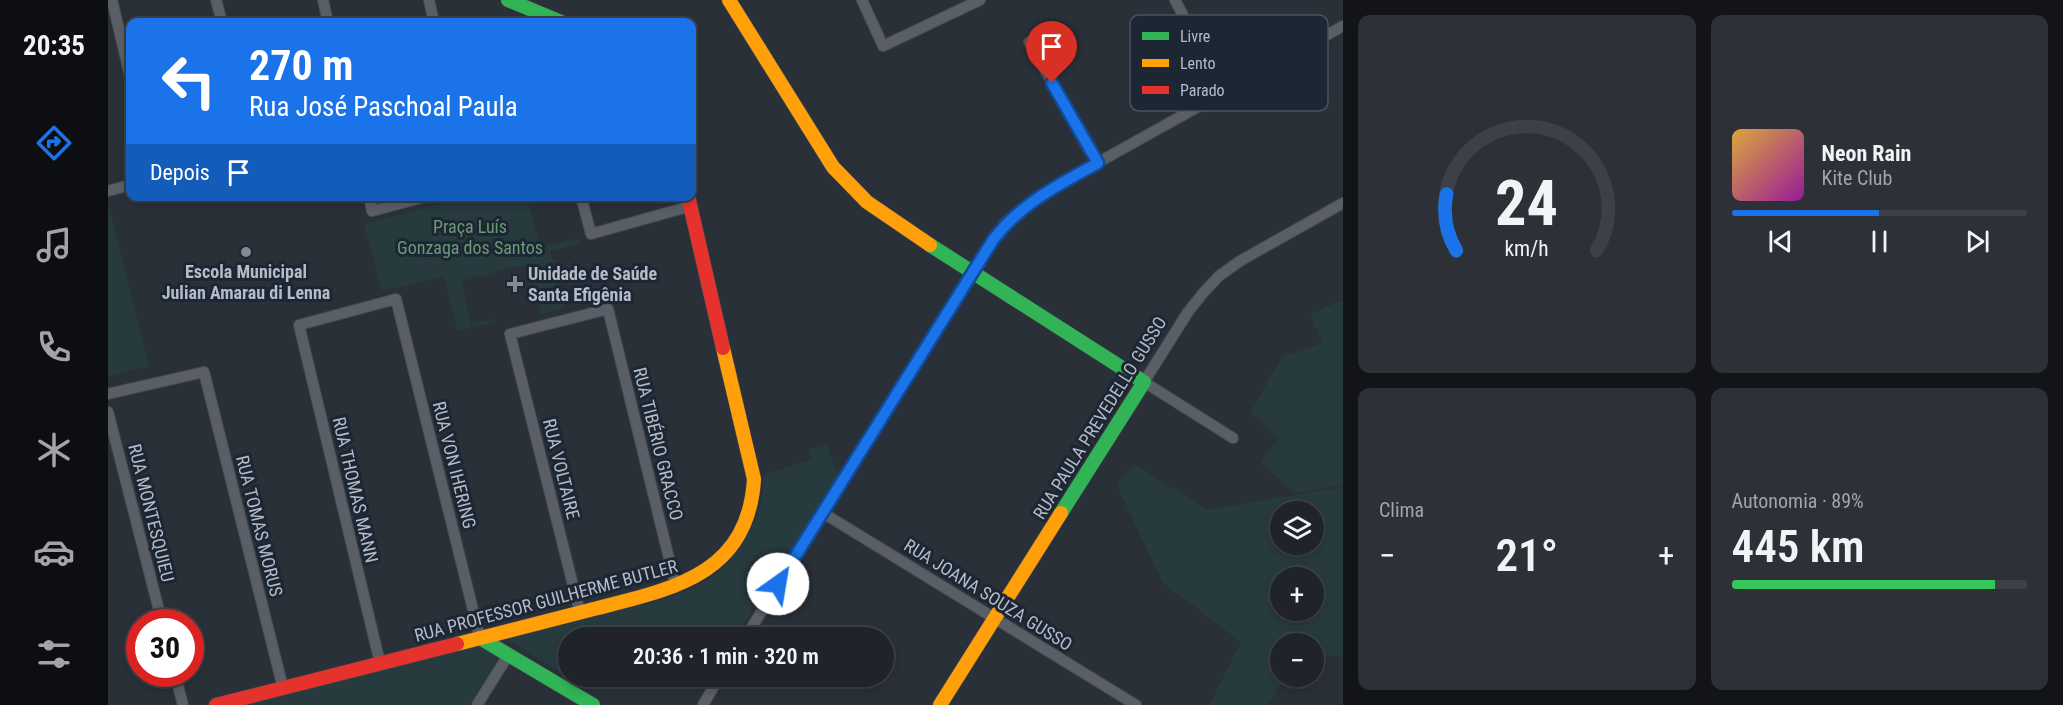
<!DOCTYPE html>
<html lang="pt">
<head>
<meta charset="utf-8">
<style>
  :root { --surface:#20242a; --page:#2d3036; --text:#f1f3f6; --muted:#a2a4a8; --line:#3d4147; --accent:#1a73e8 }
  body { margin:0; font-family:"Roboto Condensed",sans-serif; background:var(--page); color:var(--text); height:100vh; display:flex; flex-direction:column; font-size:22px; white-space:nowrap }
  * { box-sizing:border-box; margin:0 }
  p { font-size:20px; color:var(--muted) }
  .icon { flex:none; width:33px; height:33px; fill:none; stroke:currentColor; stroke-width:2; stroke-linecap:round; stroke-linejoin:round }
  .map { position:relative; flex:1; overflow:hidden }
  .details { display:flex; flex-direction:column; gap:15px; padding:15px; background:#121417; width:720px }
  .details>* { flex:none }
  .guide { position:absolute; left:18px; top:18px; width:570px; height:183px; border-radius:12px; box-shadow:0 3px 9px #0003,0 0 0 2px var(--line); background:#1a73e8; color:#fff; overflow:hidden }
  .buttons { position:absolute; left:1162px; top:501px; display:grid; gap:12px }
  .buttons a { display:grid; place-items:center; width:54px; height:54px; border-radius:50%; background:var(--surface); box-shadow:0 3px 9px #0003,0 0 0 2px var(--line); font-size:30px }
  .speed { position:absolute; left:18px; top:609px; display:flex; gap:12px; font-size:30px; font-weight:700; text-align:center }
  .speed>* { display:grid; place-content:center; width:78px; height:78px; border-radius:50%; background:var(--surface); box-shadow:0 3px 9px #0003,0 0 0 2px var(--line); line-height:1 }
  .speed .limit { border:9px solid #d22; background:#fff; color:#111 }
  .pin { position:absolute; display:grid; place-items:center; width:51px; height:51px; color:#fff; margin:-62px -26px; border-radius:50% 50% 50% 0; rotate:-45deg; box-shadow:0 0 6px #0007 }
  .pin .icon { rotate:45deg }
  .me { position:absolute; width:66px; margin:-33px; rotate:32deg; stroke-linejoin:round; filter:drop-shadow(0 0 4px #0008) }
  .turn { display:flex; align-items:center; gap:21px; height:126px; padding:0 24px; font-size:27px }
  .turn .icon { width:78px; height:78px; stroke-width:2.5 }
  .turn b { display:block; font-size:42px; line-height:51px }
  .then { display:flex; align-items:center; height:57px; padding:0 24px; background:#0003; gap:12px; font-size:22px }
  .big { font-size:45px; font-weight:600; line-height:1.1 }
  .details .widget { flex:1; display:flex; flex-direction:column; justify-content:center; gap:9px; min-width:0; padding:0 21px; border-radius:12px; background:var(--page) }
  .details .dial { align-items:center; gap:0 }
  .dial svg { height:156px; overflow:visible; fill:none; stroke:var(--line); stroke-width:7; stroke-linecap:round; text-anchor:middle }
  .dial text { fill:var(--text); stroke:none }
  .song { display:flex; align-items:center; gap:18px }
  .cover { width:72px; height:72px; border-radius:9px; background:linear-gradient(135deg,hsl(40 70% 55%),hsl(300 70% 35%)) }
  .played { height:6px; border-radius:3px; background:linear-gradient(90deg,var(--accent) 50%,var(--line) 50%) }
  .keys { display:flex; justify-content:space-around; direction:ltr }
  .heat { display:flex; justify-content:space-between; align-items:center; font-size:33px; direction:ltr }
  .charge { height:9px; border-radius:4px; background:linear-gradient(90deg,#34c759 89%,var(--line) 0) }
  .details .tiles { flex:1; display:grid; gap:15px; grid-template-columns:repeat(2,1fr) }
  .trip { position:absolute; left:450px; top:627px; width:336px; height:60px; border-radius:30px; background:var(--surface); box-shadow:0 3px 9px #0003,0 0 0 2px var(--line); font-weight:600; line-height:60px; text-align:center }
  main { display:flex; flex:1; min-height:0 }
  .menu { display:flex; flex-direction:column; width:108px; justify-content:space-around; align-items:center; background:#0d0e11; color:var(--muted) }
  .menu .icon { width:42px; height:42px }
  .menu .active { color:var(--accent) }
  .menu b { font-size:27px; color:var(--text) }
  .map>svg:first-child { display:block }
  .green { fill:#273a3e; fill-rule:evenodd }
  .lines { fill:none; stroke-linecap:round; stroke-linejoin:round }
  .street-casing { stroke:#484c53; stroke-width:12 }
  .fast-casing { stroke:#484c53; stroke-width:15 }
  .slow-casing { stroke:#484c53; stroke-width:15 }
  .jam-casing { stroke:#484c53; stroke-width:15 }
  .street { stroke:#5a5e66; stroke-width:10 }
  .fast { stroke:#30b455; stroke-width:14 }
  .slow { stroke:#ff9f0a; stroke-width:14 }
  .jam { stroke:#e5322d; stroke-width:14 }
  .route-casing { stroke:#114b97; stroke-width:15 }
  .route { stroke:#1a73e8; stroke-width:10 }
  .poi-dot { fill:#848b96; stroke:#1d2633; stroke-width:2 }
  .labels { text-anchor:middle; stroke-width:6; stroke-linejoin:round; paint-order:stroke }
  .park-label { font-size:18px; fill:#6b9a76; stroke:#1d2633 }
  .poi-label { font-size:18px; font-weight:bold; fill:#b4bcc9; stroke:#1d2633 }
  .street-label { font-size:18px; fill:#b4bcc9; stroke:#1d2633 }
  .key { fill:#1d2633; stroke:#4a5360; stroke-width:1.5 }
  .key-label { font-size:16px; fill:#b4bcc9 }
</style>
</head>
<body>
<main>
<nav class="menu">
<b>20:35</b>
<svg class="icon active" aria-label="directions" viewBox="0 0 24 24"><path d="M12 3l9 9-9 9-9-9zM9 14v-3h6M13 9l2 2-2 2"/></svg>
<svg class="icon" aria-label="music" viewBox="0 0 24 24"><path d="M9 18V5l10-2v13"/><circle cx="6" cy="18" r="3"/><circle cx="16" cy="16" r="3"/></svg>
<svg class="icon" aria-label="phone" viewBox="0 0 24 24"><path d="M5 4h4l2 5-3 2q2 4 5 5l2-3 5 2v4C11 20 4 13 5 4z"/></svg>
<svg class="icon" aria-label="climate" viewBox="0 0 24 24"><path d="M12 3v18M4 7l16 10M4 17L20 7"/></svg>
<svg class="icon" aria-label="car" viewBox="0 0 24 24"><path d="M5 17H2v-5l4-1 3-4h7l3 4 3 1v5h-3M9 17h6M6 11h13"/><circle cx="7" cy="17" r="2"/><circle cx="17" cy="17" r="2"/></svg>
<svg class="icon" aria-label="filters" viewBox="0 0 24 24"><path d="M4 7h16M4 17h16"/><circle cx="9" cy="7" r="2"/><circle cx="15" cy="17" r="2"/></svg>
</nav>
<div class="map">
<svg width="1235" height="705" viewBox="0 0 1235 705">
  <rect width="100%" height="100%" fill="#2a3038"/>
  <g class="green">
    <path d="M378,196l41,1 13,50 40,-9 1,5 -31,8 15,57 -24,6 -13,-50 -67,17 10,43 24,-5 1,3 -39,8 -13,-54 -62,15 -18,-67 102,-27z"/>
    <path d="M0,202l41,164 -41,10z"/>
    <path d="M1235,300v185l-48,8 -34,-30 17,-24 -27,-27 30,-54 41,-15 -12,-29z"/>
    <path d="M719,445l11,32 -98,153 -58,8h-114v38l26,1 -16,6 -71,-44c34,-9 68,-17 102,-26 59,-15 109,-21 140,-81 10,-18 15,-36 14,-57l48,-16 -2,-9z"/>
    <path d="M1026,464l73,46 136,-23v169l-29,2v-14h-33v32l4,1 -18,28h-58l32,-63 -78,-59 -47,-99zM1173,512h33v32h-33zM1173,578h33v32h-33z"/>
    <path d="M370,645l22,12 -31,48h-226z"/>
  </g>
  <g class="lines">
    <defs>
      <g id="street">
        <path d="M4,0l18,76"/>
        <path d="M108,0l6,22"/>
        <path d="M215,0l5,22"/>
        <path d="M321,0l5,22"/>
        <path d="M754,0l21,46 97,-46"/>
        <path d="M1067,0l49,93"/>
        <path d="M921,42l69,121"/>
        <path d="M0,191l22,-6"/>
        <path d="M261,196l3,15 57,-15"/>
        <path d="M473,196l10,38 100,-28"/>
        <path d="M0,394l96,-22 79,316"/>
        <path d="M0,412l54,210"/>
        <path d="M1125,438l-89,-56 44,-70 16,-20 15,-16 21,-15 103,-58"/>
        <path d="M715,513l313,192"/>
        <path d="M472,613l-70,-279 98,-25 68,278"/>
        <path d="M637,638l259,-414 16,-14 34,-23 289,-161"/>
        <path d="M272,663l-81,-338 97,-26 84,339"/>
        <path d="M67,674l8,31"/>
        <path d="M369,705l32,-51"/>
        <path d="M595,705l17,-29"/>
      </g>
      <g id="fast">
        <path d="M400,0l53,22"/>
        <path d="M822,245l214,137 -83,131"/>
        <path d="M372,638l113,67"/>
      </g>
      <g id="slow">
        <path d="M621,0l104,167 34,35 63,43"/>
        <path d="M349,644c43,-11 86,-22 129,-33 80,-21 162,-32 168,-132l-31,-131"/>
        <path d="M832,705l121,-192"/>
      </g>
      <g id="jam">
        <path d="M580,196l35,152"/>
        <path d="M108,705l241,-61"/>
      </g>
    </defs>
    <use href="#street" class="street-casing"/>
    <use href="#fast" class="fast-casing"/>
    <use href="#slow" class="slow-casing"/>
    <use href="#jam" class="jam-casing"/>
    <use href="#street" class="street"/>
    <use href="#fast" class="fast"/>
    <use href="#slow" class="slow"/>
    <use href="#jam" class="jam"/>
  </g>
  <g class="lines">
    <defs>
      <path id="route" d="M670,584l215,-344c27,-36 65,-55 105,-77l-46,-80"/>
    </defs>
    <use href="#route" class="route-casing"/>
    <use href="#route" class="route"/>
  </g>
  <g class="poi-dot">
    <circle cx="138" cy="252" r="6"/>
    <path d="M404 275h6v6h6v6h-6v6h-6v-6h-6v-6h6z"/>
  </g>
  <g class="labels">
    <g class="park-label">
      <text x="362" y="233">Praça Luís<tspan x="362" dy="21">Gonzaga dos Santos</tspan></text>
    </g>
    <g class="poi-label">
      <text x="138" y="278">Escola Municipal<tspan x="138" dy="21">Julian Amarau di Lenna</tspan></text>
      <text x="420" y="280" text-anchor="start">Unidade de Saúde<tspan x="420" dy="21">Santa Efigênia</tspan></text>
    </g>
    <g class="street-label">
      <text transform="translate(992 418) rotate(-58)" y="6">RUA PAULA PREVEDELLO GUSSO</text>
      <text transform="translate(550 444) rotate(76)" y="6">RUA TIBÉRIO GRACCO</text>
      <text transform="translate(346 465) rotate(76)" y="6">RUA VON IHERING</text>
      <text transform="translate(453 469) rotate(76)" y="6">RUA VOLTAIRE</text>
      <text transform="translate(247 490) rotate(77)" y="6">RUA THOMAS MANN</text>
      <text transform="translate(43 513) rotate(76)" y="6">RUA MONTESQUIEU</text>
      <text transform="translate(151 526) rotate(76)" y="6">RUA TOMAS MORUS</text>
      <text transform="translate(880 595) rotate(32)" y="6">RUA JOANA SOUZA GUSSO</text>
      <text transform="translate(438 601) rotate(-15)" y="6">RUA PROFESSOR GUILHERME BUTLER</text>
    </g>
  </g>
  <rect x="1022" y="15" width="198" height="96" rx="9" class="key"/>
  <rect x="1034" y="32" width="27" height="8" fill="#30b455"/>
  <rect x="1034" y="59" width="27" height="8" fill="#ff9f0a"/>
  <rect x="1034" y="86" width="27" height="8" fill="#e5322d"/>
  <g class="key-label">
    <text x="1072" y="42">Livre</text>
    <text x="1072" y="69">Lento</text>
    <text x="1072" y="96">Parado</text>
  </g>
</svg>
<div class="buttons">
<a><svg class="icon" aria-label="layers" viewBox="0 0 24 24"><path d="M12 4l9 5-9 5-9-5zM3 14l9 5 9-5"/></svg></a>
<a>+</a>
<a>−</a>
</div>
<div class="speed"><div class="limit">30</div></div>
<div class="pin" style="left:944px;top:83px;background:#d93025"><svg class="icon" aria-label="arrive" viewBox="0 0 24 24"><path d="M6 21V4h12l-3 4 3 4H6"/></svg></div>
<svg class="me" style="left:670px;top:584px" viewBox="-20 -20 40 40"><circle r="19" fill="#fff"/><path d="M0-13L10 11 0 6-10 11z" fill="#1a73e8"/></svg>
<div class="trip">20:36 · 1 min · 320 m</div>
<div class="guide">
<div class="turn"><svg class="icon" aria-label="left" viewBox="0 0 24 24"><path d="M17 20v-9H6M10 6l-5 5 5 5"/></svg><div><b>270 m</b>Rua José Paschoal Paula</div></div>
<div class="then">Depois<svg class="icon" aria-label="arrive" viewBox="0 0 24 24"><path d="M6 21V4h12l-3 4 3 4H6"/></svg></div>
</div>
</div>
<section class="details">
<div class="tiles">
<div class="widget dial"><svg viewBox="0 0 100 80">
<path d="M14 69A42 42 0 1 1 86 69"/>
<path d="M14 69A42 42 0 0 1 9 40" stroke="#1a73e8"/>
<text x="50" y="56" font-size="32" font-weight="700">24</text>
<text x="50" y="72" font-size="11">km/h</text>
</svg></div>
<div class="widget">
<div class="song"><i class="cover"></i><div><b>Neon Rain</b><p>Kite Club</p></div></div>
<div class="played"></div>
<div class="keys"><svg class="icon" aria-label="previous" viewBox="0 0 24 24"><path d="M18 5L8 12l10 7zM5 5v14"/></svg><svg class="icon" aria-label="pause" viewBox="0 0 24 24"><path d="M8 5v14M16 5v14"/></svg><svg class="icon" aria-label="next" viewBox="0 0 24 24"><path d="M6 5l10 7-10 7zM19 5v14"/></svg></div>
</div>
<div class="widget"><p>Clima</p>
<div class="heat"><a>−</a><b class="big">21°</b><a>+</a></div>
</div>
<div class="widget"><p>Autonomia · 89%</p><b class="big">445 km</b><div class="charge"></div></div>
</div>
</section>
</main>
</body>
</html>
